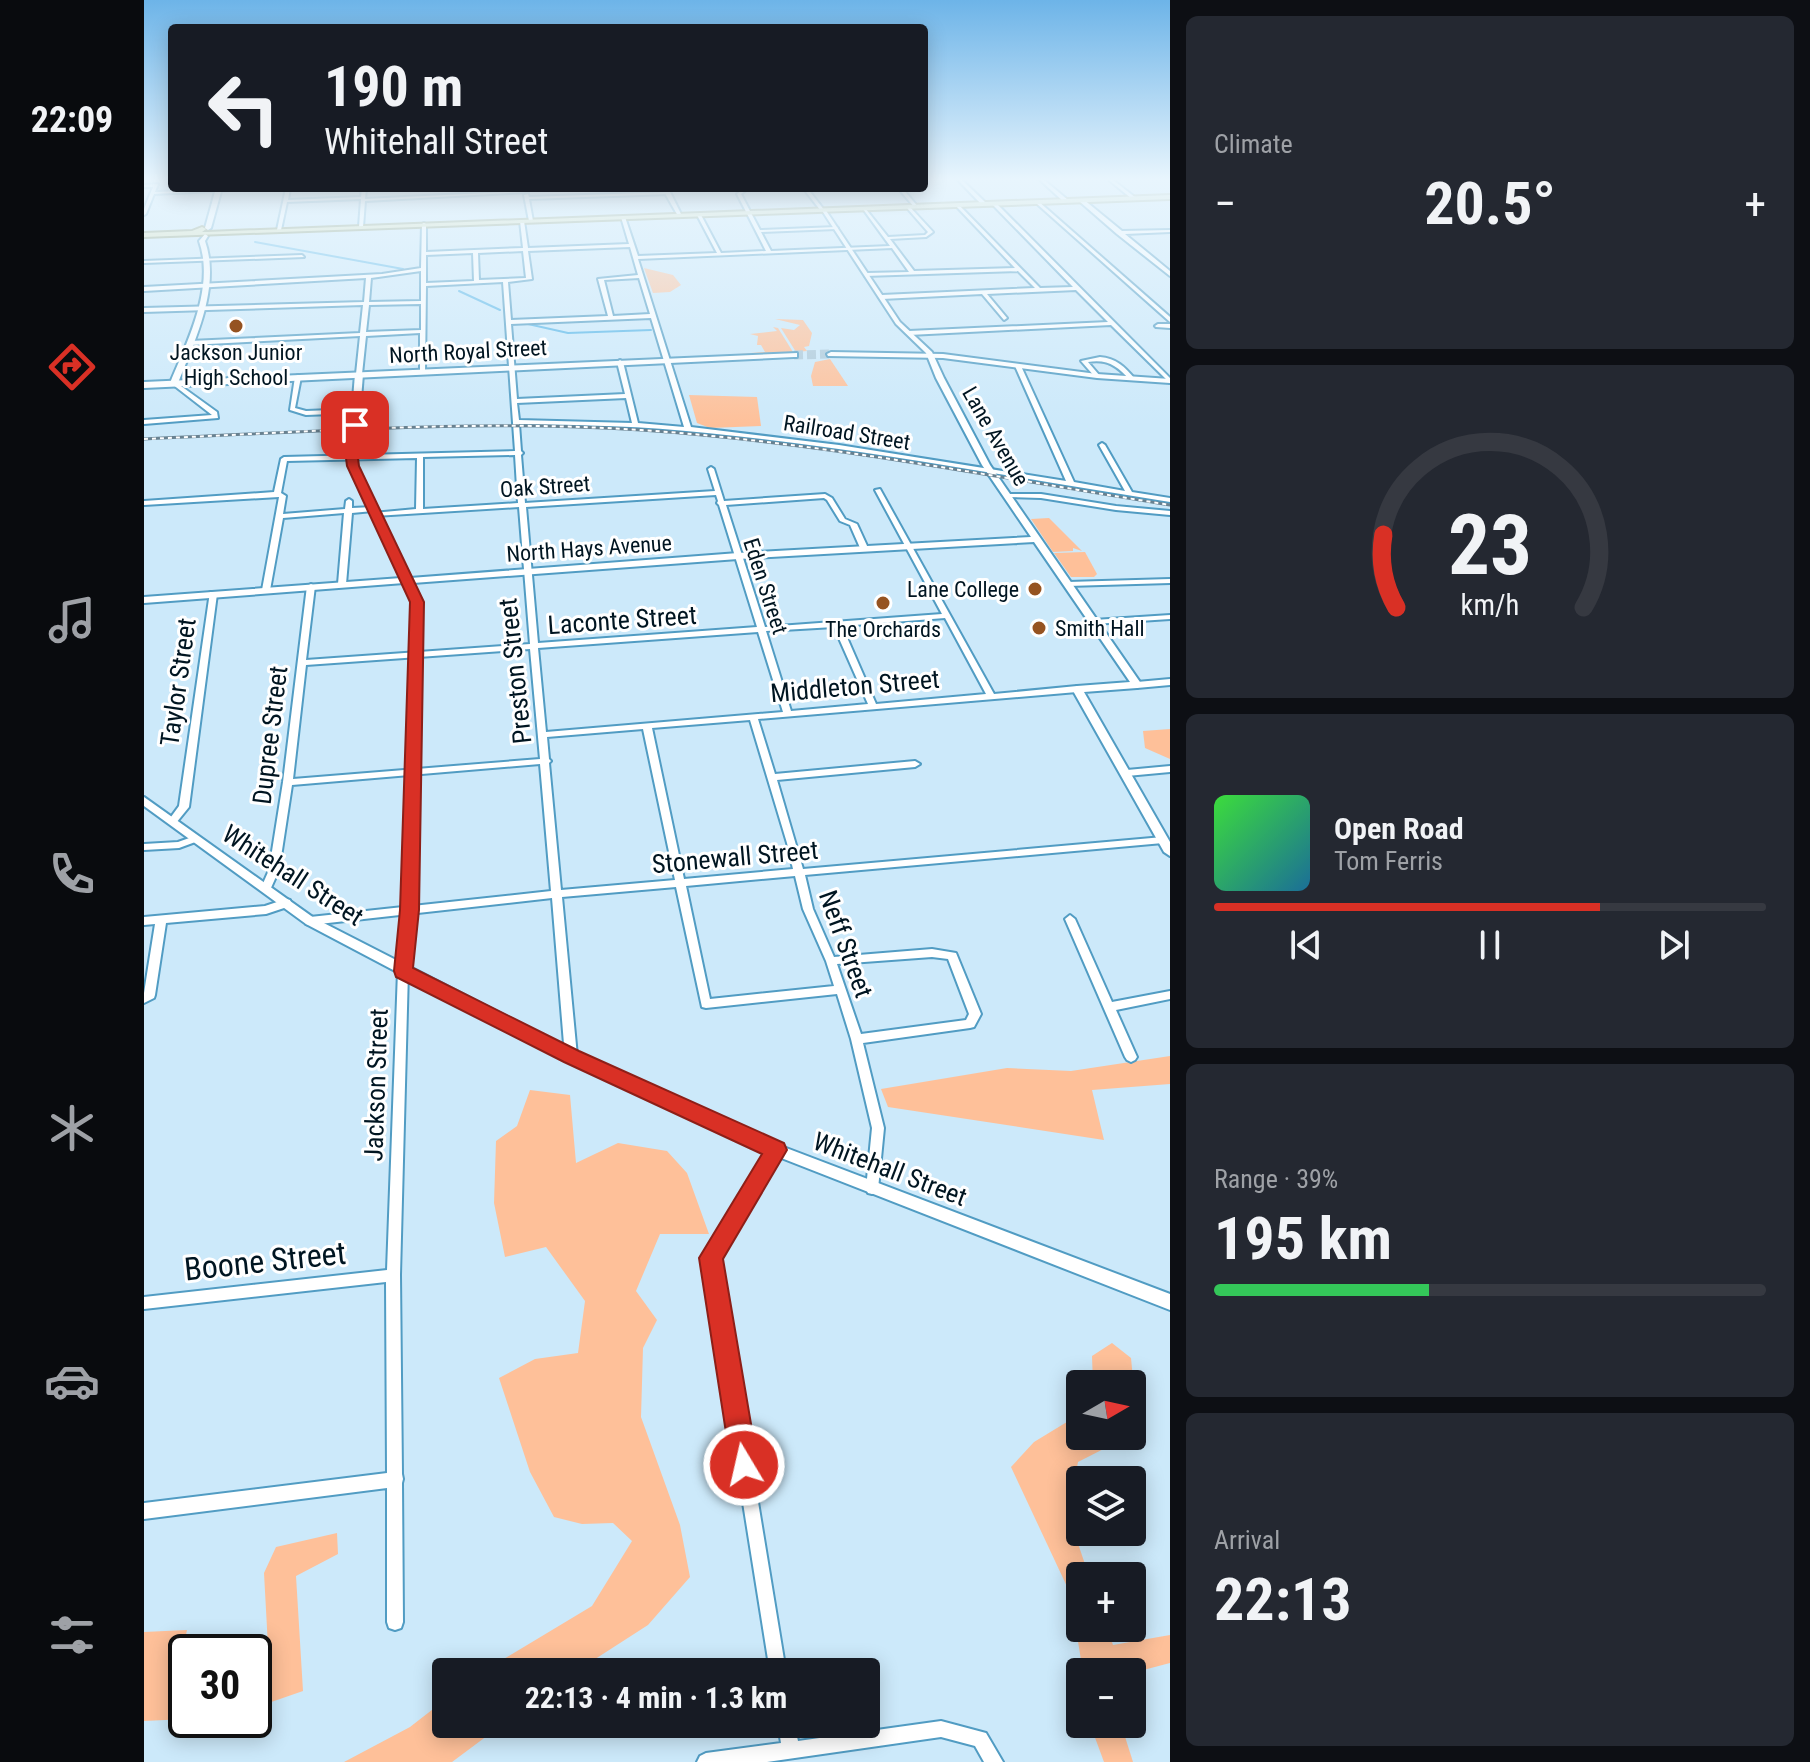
<!DOCTYPE html>
<html lang="en">
<head>
<meta charset="utf-8">
<style>
  :root { --surface:#171b24; --page:#242831; --text:#f1f3f6; --muted:#9ea1a6; --line:#363941; --accent:#d93025 }
  body { margin:0; font-family:"Roboto Condensed",sans-serif; background:var(--page); color:var(--text); height:100vh; display:flex; flex-direction:column; font-size:30px; white-space:nowrap }
  * { box-sizing:border-box; margin:0 }
  p { font-size:26px; color:var(--muted) }
  .icon { flex:none; width:44px; height:44px; fill:none; stroke:currentColor; stroke-width:2; stroke-linecap:round; stroke-linejoin:round }
  .map { position:relative; flex:1; overflow:hidden }
  .drawer { display:flex; flex-direction:column; gap:16px; padding:16px; background:#0d0f14; width:640px }
  .drawer>* { flex:none }
  .hud { position:absolute; left:24px; top:24px; width:760px; height:168px; border-radius:8px; box-shadow:0 4px 20px #0003; background:#171b24; color:var(--text); overflow:hidden }
  .needle { width:52px; rotate:81deg }
  .buttons { position:absolute; left:922px; top:1370px; display:grid; gap:16px }
  .buttons a { display:grid; place-items:center; width:80px; height:80px; border-radius:8px; background:var(--surface); box-shadow:0 4px 20px #0003; font-size:40px }
  .speed { position:absolute; left:24px; top:1634px; display:flex; gap:16px; font-size:40px; font-weight:700; text-align:center }
  .speed>* { display:grid; place-content:center; width:104px; height:104px; border-radius:50%; background:var(--surface); box-shadow:0 4px 20px #0003; line-height:1 }
  .speed .limit { border:4px solid #111; border-radius:12px; background:#fff; color:#111 }
  .pin { position:absolute; display:grid; place-items:center; width:68px; height:68px; color:#fff; margin:-34px; border-radius:16px; box-shadow:0 4px 12px #0006 }
  .me { position:absolute; width:88px; margin:-44px; rotate:351deg; stroke-linejoin:round; filter:drop-shadow(0 0 6px #0008) }
  .turn { display:flex; align-items:center; gap:28px; height:168px; padding:0 24px; font-size:36px }
  .turn .icon { width:104px; height:104px; stroke-width:2.5 }
  .turn b { display:block; font-size:56px; line-height:68px }
  .big { font-size:60px; font-weight:700; line-height:1.1 }
  .drawer .tile { flex:1; display:flex; flex-direction:column; justify-content:center; gap:12px; min-width:0; padding:0 28px; border-radius:12px; background:var(--page) }
  .drawer .dial { align-items:center; gap:0 }
  .dial svg { height:208px; overflow:visible; fill:none; stroke:var(--line); stroke-width:7; stroke-linecap:round; text-anchor:middle }
  .dial text { fill:var(--text); stroke:none }
  .song { display:flex; align-items:center; gap:24px }
  .cover { width:96px; height:96px; border-radius:12px; background:linear-gradient(135deg,hsl(120 70% 55%),hsl(200 70% 35%)) }
  .played { height:8px; border-radius:4px; background:linear-gradient(90deg,var(--accent) 70%,var(--line) 70%) }
  .keys { display:flex; justify-content:space-around; direction:ltr }
  .heat { display:flex; justify-content:space-between; align-items:center; font-size:44px; direction:ltr }
  .charge { height:12px; border-radius:6px; background:linear-gradient(90deg,#34c759 39%,var(--line) 0) }
  .trip { position:absolute; left:288px; top:1658px; width:448px; height:80px; border-radius:8px; background:var(--surface); box-shadow:0 4px 20px #0003; font-weight:700; line-height:80px; text-align:center }
  main { display:flex; flex:1; min-height:0 }
  .dock { display:flex; flex-direction:column; width:144px; justify-content:space-around; align-items:center; background:#090b0e; color:var(--muted) }
  .dock .icon { width:56px; height:56px }
  .dock .active { color:var(--accent) }
  .dock b { font-size:36px; color:var(--text) }
  .map>svg:first-child { display:block }
  .green { fill:#fec099 }
  .lines { fill:none; stroke-linecap:round; stroke-linejoin:round }
  .stream { stroke:#55b5e7; stroke-width:2 }
  .secondary-tunnel { stroke:#adc9d9; stroke-width:9; stroke-dasharray:9 4; stroke-linecap:butt }
  .minor-casing { stroke:#519cc3; stroke-width:4 }
  .tertiary-casing { stroke:#519cc3; stroke-width:4 }
  .secondary-casing { stroke:#519cc3; stroke-width:4 }
  .primary-casing { stroke:#7d8b5b; stroke-width:4 }
  .minor { fill:#fff; fill-rule:evenodd }
  .tertiary { fill:#fff; fill-rule:evenodd }
  .secondary { fill:#fff; fill-rule:evenodd }
  .primary { fill:#dadfaf; fill-rule:evenodd }
  .rail-casing { stroke:#688190; stroke-width:3 }
  .rail { stroke:#fff; stroke-width:2; stroke-dasharray:4; stroke-linecap:butt }
  .tertiary-bridge-casing { stroke:#519cc3; stroke-width:9; stroke-linecap:butt }
  .tertiary-bridge { stroke:#fff; stroke-width:7 }
  .route { fill:#d93025; stroke:#8d1f18; stroke-width:2 }
  .poi-dot { fill:#955321; stroke:#fff; stroke-width:3 }
  .labels { text-anchor:middle; stroke-width:6; stroke-linejoin:round; paint-order:stroke }
  .far-street-label { font-size:22px; fill:#001521; stroke:#fff }
  .far-poi-label { font-size:22px; fill:#001521; stroke:#fff }
  .street-label { font-size:26px; fill:#001521; stroke:#fff }
  .near-street-label { font-size:32px; fill:#001521; stroke:#fff }
</style>
</head>
<body>
<main>
<nav class="dock">
<b>22:09</b>
<svg class="icon active" aria-label="directions" viewBox="0 0 24 24"><path d="M12 3l9 9-9 9-9-9zM9 14v-3h6M13 9l2 2-2 2"/></svg>
<svg class="icon" aria-label="music" viewBox="0 0 24 24"><path d="M9 18V5l10-2v13"/><circle cx="6" cy="18" r="3"/><circle cx="16" cy="16" r="3"/></svg>
<svg class="icon" aria-label="phone" viewBox="0 0 24 24"><path d="M5 4h4l2 5-3 2q2 4 5 5l2-3 5 2v4C11 20 4 13 5 4z"/></svg>
<svg class="icon" aria-label="climate" viewBox="0 0 24 24"><path d="M12 3v18M4 7l16 10M4 17L20 7"/></svg>
<svg class="icon" aria-label="car" viewBox="0 0 24 24"><path d="M5 17H2v-5l4-1 3-4h7l3 4 3 1v5h-3M9 17h6M6 11h13"/><circle cx="7" cy="17" r="2"/><circle cx="17" cy="17" r="2"/></svg>
<svg class="icon" aria-label="filters" viewBox="0 0 24 24"><path d="M4 7h16M4 17h16"/><circle cx="9" cy="7" r="2"/><circle cx="15" cy="17" r="2"/></svg>
</nav>
<div class="map">
<svg width="1026" height="1762" viewBox="0 0 1026 1762">
  <rect width="100%" height="100%" fill="#cce9fa"/>
  <g class="green">
    <path d="M500,268l29,7 8,10 -11,7 -17,1z"/>
    <path d="M631,319l28,1 9,13 -3,13 -5,1 3,4 -11,1 -15,-24 13,2 6,-5z"/>
    <path d="M629,327l5,1 15,24 -56,2 28,-2 -4,-7h-4l1,-9 -8,-2 27,-3z"/>
    <path d="M686,359l18,27h-35l-2,-10 4,-14z"/>
    <path d="M545,395l68,2 4,29 -51,2 -13,-5z"/>
    <path d="M905,518l33,33 -9,-3v3l-20,1 -22,-33z"/>
    <path d="M941,552l12,22 -3,3h-23l-17,-24z"/>
    <path d="M1026,729v30l-25,-11 -2,-17z"/>
    <path d="M1026,1056v28l-78,6 12,50 -216,-33 -7,-18 126,-21 64,3z"/>
    <path d="M386,1090l40,5 6,68 42,-20 49,8 20,22 22,61h-49l-24,57 21,29 -14,28 -2,69 39,108 10,52 -42,48 -73,47h-93l110,-66 40,-65 -19,-18 -31,1 -28,-7 -24,-45 -31,-94 36,-19 43,-6 7,-52 -39,-54 -41,10 -11,-54 2,-62 21,-15z"/>
    <path d="M968,1343l19,15 7,74 -6,2v-50h-39l-1,-28z"/>
    <path d="M936,1414v22h49l-51,26 -10,52 21,62h-9v52h27l6,17 57,-10v28l-38,10 -49,-1 -13,-79 -59,-126 23,-25z"/>
    <path d="M193,1533l1,21 -42,22 7,115 -49,17v-35l15,-8 -5,-92 12,-26z"/>
    <path d="M43,1630l-12,57h11v32l-42,2v-89z"/>
    <path d="M302,1699v25h57l-51,38h-108l66,-35z"/>
    <path d="M946,1724h31l12,38h-29z"/>
  </g>
  <g class="lines">
    <g class="stream">
      <path d="M111,242l148,27"/>
      <path d="M315,291l41,19"/>
      <path d="M384,324l40,9 83,-3"/>
    </g>
    <path class="secondary-tunnel" d="M650,355l37,-1"/>
    <defs>
      <g id="minor">
        <path d="M814,180h4l24,23v2h-4z"/>
        <path d="M896,180h4l24,20v2h-4z"/>
        <path d="M965,180h4l23,18 -4,1z"/>
        <path d="M14,184l-3,8 117,-4 -118,6 -8,20 -2,1v-6l9,-22h-9v-2z"/>
        <path d="M142,188h4l-2,12 73,-3 1,-9h4l-1,11 161,-8 2,1 -163,9 -2,26 -2,1 -2,-1 2,-28 -74,3 -6,28 -2,1 -2,-1z"/>
        <path d="M600,188h5l-8,6 19,36 76,-3 2,1 -2,1 -75,3 10,19 119,-5 -27,-37 2,-1 23,29 37,-2 3,-3 -21,-24 2,-2 24,26 -7,5 -36,2 24,32 101,-3 -59,-62 2,-2 82,84 33,-1 -81,-83 4,-1 174,175v5l-59,-58 -202,10 -3,-2 3,-2 199,-9 -32,-32 -89,4 20,24 -3,2 -22,-26 -100,5 -3,-2 3,-2 153,-7 -17,-17 -153,5 2,-3 42,-1 -17,-24 -254,11 53,168 148,18 227,36 -51,-115 3,-2 3,2 53,116 51,9 -26,-46 3,-2 3,2 27,47 38,6v4c-154,-24 -308,-54 -463,-69 -63,-7 -125,-8 -188,-9l2,27 2,2 -2,2 4,48 190,-12 -7,-22 3,-2 3,2 10,32 101,-7 7,4 13,21 12,5 11,24 -1,2h-6l-11,-25 -10,-4 -13,-21 -3,-2 -98,7 39,122 177,-13 -67,-124 5,-1 114,205 83,-8 4,3 -4,3 -319,27 17,55 140,-13 5,3 -5,3 -138,13 26,89 360,-32 5,3 -5,3 -358,32 8,34 21,48 98,-8 24,4 25,61 -7,13 -4,1 -107,15 21,85 -6,61 -2,4 -4,1 -4,-1 -2,-4 6,-61 -21,-89 -14,-45 -131,14 -4,-1 -26,-120 -114,10 15,159 -2,3 -4,2 -4,-2 -2,-3 -13,-158 -242,27 -4,-1 -1,-3 5,-4 241,-26 -11,-127 -248,21 -13,85 -9,20 -4,2 -5,-4 8,-18 14,-88 24,-196 4,-2 4,2 -9,74 224,-16 -11,-137 -144,9 -2,-1v-2l43,-4 1,-51 -130,3 -6,32 5,3 -3,18 62,-5 1,-8 3,-2 3,2v7l21,-1 3,2 -3,2 -21,2 -6,71 -4,2 -4,-2 6,-71 -61,5 -13,72 -4,2 -4,-2 17,-93 -135,8v-4l130,-9 7,-33 3,-2 231,-6 -12,-169 -77,4 -1,86 -5,-1v-38l-54,3 -4,38 -3,2 -3,-2 4,-38 -170,9 -3,-2 3,-2 170,-8 3,-28 -219,7v-4l220,-6 2,-24 -222,13v-4l238,-13 39,-6 1,-44 2,-1 2,1v28l97,-4 -3,-27 2,-1 2,1 4,27 101,-4 -8,-27 2,-1 2,1 13,39 79,-3 -20,-38 2,-1 2,1 20,38 45,-2 -29,-57zM486,247l8,28 -40,4 10,37 -97,4 -3,-38 24,-3 -4,-28zM379,251l3,27 -47,2 -1,-27zM329,253l1,28 -48,2v-28zM277,271v30l-52,1 2,-24zM495,278l11,36 -37,2 -9,-36zM277,304v26l-55,2 3,-27zM507,318l33,109 -46,-4 -15,-61 -3,-2 -3,2 8,32 -108,5 -6,-75zM482,398l6,25 -113,-3 -2,-17zM371,455l3,48 -95,6v-52zM572,495l2,6 -1,2 2,2 38,122 -219,16 -12,-136zM801,618l41,76 -110,10 -34,-78zM690,627l34,77 -77,7 -25,-80zM614,632l25,80 -237,20 -8,-84zM386,649l10,110 -247,20 13,-114zM606,720l37,123 6,26 -109,10 -32,-151zM499,729l32,151 -114,10 -12,-127 2,-2 -2,-2 -2,-22zM651,876l8,33 23,52 8,25 -124,13 -24,-113zM788,957l16,2 21,55 -3,6 -105,14 -24,-70z"/>
        <path d="M659,188h4l18,23h-4z"/>
        <path d="M754,188h4l17,20h-4z"/>
        <path d="M524,192l2,2 -141,5 4,22 -2,1 -2,-1 -5,-26 4,-1 1,3z"/>
        <path d="M935,199h4l39,32 48,-1v2l-45,2 45,37v5l-53,-42 -38,-33z"/>
        <path d="M894,201l132,116v5l-134,-119z"/>
        <path d="M158,255l2,2 -160,6v-2z"/>
        <path d="M1014,324h12v4l-14,-1 -1,-1z"/>
        <path d="M956,357c16,1 25,10 35,22l-5,1c-13,-14 -22,-21 -42,-18l12,14 -5,1 -14,-16z"/>
        <path d="M154,375l3,2 -6,31 11,3 51,-2 3,2 -3,2 -51,2 -16,-5 5,-33z"/>
        <path d="M30,381l43,31 1,6 -74,6v-4l68,-5 -40,-31 -1,-1z"/>
        <path d="M863,494h34l75,12 54,5v4l-54,-5 -75,-12 -36,-1v-2z"/>
        <path d="M1026,579v4l-102,3 -4,-2 4,-2z"/>
        <path d="M66,592h3l4,2 -28,213 -13,16 -3,1 -5,-3 11,-15z"/>
        <path d="M1026,615v4l-76,5 -4,-2 4,-2z"/>
        <path d="M1026,679v6l-33,3 -4,-3 4,-3z"/>
        <path d="M1026,766v6l-43,4 -5,-3 5,-3z"/>
        <path d="M51,836l3,1 2,2 -2,2 -19,7 -35,2v-6l34,-2z"/>
        <path d="M142,899l4,1 1,3 -1,3 -24,8 -100,9 -11,72 -1,3 -10,5v-10l11,-69 -11,1v-8l121,-11z"/>
        <path d="M926,915l5,4 37,83 58,-11v8l-54,11 21,47 -2,3 -4,2 -4,-2 -2,-3 -60,-138z"/>
        <path d="M259,967l4,1 1,3 -8,304 2,199 1,5 -1,4 1,139 -2,6 -6,2 -6,-2 -2,-6v-134l-243,31v-16l243,-30 -1,-191 -242,27v-12l243,-27 11,-299 1,-3z"/>
        <path d="M632,1145l4,1 2,4 -2,4 -62,105 68,413h-16l-66,-414 68,-112z"/>
        <path d="M797,1721l45,12 17,29h-19l-9,-16 -34,-9 -174,25h-70l3,-6 6,-3 75,-10 -3,-19h16l4,17z"/>
      </g>
      <g id="tertiary">
        <path d="M72,188h6l-11,40 -3,2 -3,-2z"/>
        <path d="M518,188h6l14,28h-4z"/>
        <path d="M677,209h4l75,113 32,30 12,26 46,87 152,220 -5,3 -53,4 86,150v14l-6,-4 -92,-163 5,-3 53,-4 -96,-140 -296,17 -325,24 9,19 -7,308 -5,57 166,85 205,94 389,148v16l-399,-156 -205,-94 -162,-85 -6,-1 -1,-2 -91,-48 -162,-118v-9l170,121 84,43 5,-51 9,-308 -8,-19 -260,20v-6l257,-19 -52,-112 1,-2 7,2 53,112 328,-25 293,-16 -49,-72 -46,-87 -10,-25 -30,-29z"/>
        <path d="M61,234l3,2 -3,5c16,46 -10,99 -27,142l-4,2 -4,-2c18,-43 45,-96 29,-142z"/>
        <path d="M215,372l4,2 -4,51 -4,2 -4,-2 4,-51z"/>
      </g>
      <g id="secondary">
        <path d="M687,352l112,2 154,20 73,5v4l-73,-5 -154,-20 -115,-2 -1,-2z"/>
        <path d="M653,353v4h-3l-650,31v-6z"/>
      </g>
      <path id="primary" d="M1026,195v4l-1026,38v-4l48,-2 10,-4 4,2 -4,3h5z"/>
    </defs>
    <use href="#minor" class="minor-casing"/>
    <use href="#tertiary" class="tertiary-casing"/>
    <use href="#secondary" class="secondary-casing"/>
    <use href="#primary" class="primary-casing"/>
    <use href="#minor" class="minor"/>
    <use href="#tertiary" class="tertiary"/>
    <use href="#secondary" class="secondary"/>
    <use href="#primary" class="primary"/>
    <defs>
      <path id="rail" d="M0,439c165,-7 332,-20 497,-9 178,12 353,47 529,75"/>
    </defs>
    <use href="#rail" class="rail-casing"/>
    <use href="#rail" class="rail"/>
    <defs>
      <path id="tertiary-bridge" d="M209,466l-2,-16 4,-25"/>
    </defs>
    <use href="#tertiary-bridge" class="tertiary-bridge-casing"/>
    <use href="#tertiary-bridge" class="tertiary-bridge"/>
  </g>
  <linearGradient id="sky" x2="0" y2="1"><stop stop-color="#6db4e8"/><stop offset="0.42" stop-color="#e8f5fd"/><stop offset="1" stop-color="#e8f5fd" stop-opacity="0"/></linearGradient>
  <rect width="1026" height="426" fill="url(#sky)"/>
  <path class="route" d="M211,422l5,3 -3,25 2,16 65,136 -5,308 -6,58 166,83 205,92 3,7 -64,109 35,206 -4,9 -10,4 -9,-4 -4,-9 -32,-207 63,-104 -198,-92 -168,-85 -2,-6 6,-61 10,-308 -63,-136 -2,-16 4,-25z"/>
  <g class="poi-dot">
    <circle cx="92" cy="326" r="8"/>
    <circle cx="891" cy="589" r="8"/>
    <circle cx="739" cy="603" r="8"/>
    <circle cx="895" cy="628" r="8"/>
  </g>
  <g class="labels">
    <g class="far-street-label">
      <text transform="translate(324 351) rotate(-3)" y="8">North Royal Street</text>
      <text transform="translate(703 432) rotate(9)" y="8">Railroad Street</text>
      <text transform="translate(852 436) rotate(60)" y="8">Lane Avenue</text>
      <text transform="translate(401 486) rotate(-4)" y="8">Oak Street</text>
      <text transform="translate(445 548) rotate(-4)" y="8">North Hays Avenue</text>
      <text transform="translate(622 586) rotate(72)" y="8">Eden Street</text>
    </g>
    <g class="far-poi-label">
      <text x="92" y="360">Jackson Junior<tspan x="92" dy="25">High School</tspan></text>
      <text x="875" y="597" text-anchor="end">Lane College</text>
      <text x="911" y="636" text-anchor="start">Smith Hall</text>
      <text x="739" y="637">The Orchards</text>
    </g>
    <g class="street-label">
      <text transform="translate(478 620) rotate(-4)" y="9">Laconte Street</text>
      <text transform="translate(371 671) rotate(-96)" y="9">Preston Street</text>
      <text transform="translate(34 682) rotate(-82)" y="9">Taylor Street</text>
      <text transform="translate(711 686) rotate(-5)" y="9">Middleton Street</text>
      <text transform="translate(126 735) rotate(-83)" y="9">Dupree Street</text>
      <text transform="translate(591 857) rotate(-5)" y="9">Stonewall Street</text>
      <text transform="translate(149 875) rotate(33)" y="9">Whitehall Street</text>
      <text transform="translate(702 944) rotate(70)" y="9">Neff Street</text>
      <text transform="translate(232 1085) rotate(-88)" y="9">Jackson Street</text>
      <text transform="translate(746 1169) rotate(21)" y="9">Whitehall Street</text>
    </g>
    <g class="near-street-label">
      <text transform="translate(121 1261) rotate(-6)" y="11">Boone Street</text>
    </g>
  </g>
</svg>
<div class="buttons">
<a><svg class="needle" viewBox="-14 -14 28 28"><path d="M0-13l5 13h-10z" fill="#e53935"/><path d="M0 13l5-13h-10z" fill="#9ea1a6"/></svg></a>
<a><svg class="icon" aria-label="layers" viewBox="0 0 24 24"><path d="M12 4l9 5-9 5-9-5zM3 14l9 5 9-5"/></svg></a>
<a>+</a>
<a>−</a>
</div>
<div class="speed"><div class="limit">30</div></div>
<div class="pin" style="left:211px;top:425px;background:#d93025"><svg class="icon" aria-label="arrive" viewBox="0 0 24 24"><path d="M6 21V4h12l-3 4 3 4H6"/></svg></div>
<svg class="me" style="left:600px;top:1465px" viewBox="-20 -20 40 40"><circle r="17" fill="#d93025" stroke="#fff" stroke-width="3"/><path d="M0-11L8 9 0 5-8 9z" fill="#fff"/></svg>
<div class="trip">22:13 · 4 min · 1.3 km</div>
<div class="hud">
<div class="turn"><svg class="icon" aria-label="left" viewBox="0 0 24 24"><path d="M17 20v-9H6M10 6l-5 5 5 5"/></svg><div><b>190 m</b>Whitehall Street</div></div>
</div>
</div>
<section class="drawer">
<div class="tile"><p>Climate</p>
<div class="heat"><a>−</a><b class="big">20.5°</b><a>+</a></div>
</div>
<div class="tile dial"><svg viewBox="0 0 100 80">
<path d="M14 69A42 42 0 1 1 86 69"/>
<path d="M14 69A42 42 0 0 1 9 41" stroke="#d93025"/>
<text x="50" y="56" font-size="32" font-weight="700">23</text>
<text x="50" y="72" font-size="11">km/h</text>
</svg></div>
<div class="tile">
<div class="song"><i class="cover"></i><div><b>Open Road</b><p>Tom Ferris</p></div></div>
<div class="played"></div>
<div class="keys"><svg class="icon" aria-label="previous" viewBox="0 0 24 24"><path d="M18 5L8 12l10 7zM5 5v14"/></svg><svg class="icon" aria-label="pause" viewBox="0 0 24 24"><path d="M8 5v14M16 5v14"/></svg><svg class="icon" aria-label="next" viewBox="0 0 24 24"><path d="M6 5l10 7-10 7zM19 5v14"/></svg></div>
</div>
<div class="tile"><p>Range · 39%</p><b class="big">195 km</b><div class="charge"></div></div>
<div class="tile"><p>Arrival</p><b class="big">22:13</b></div>
</section>
</main>
</body>
</html>
